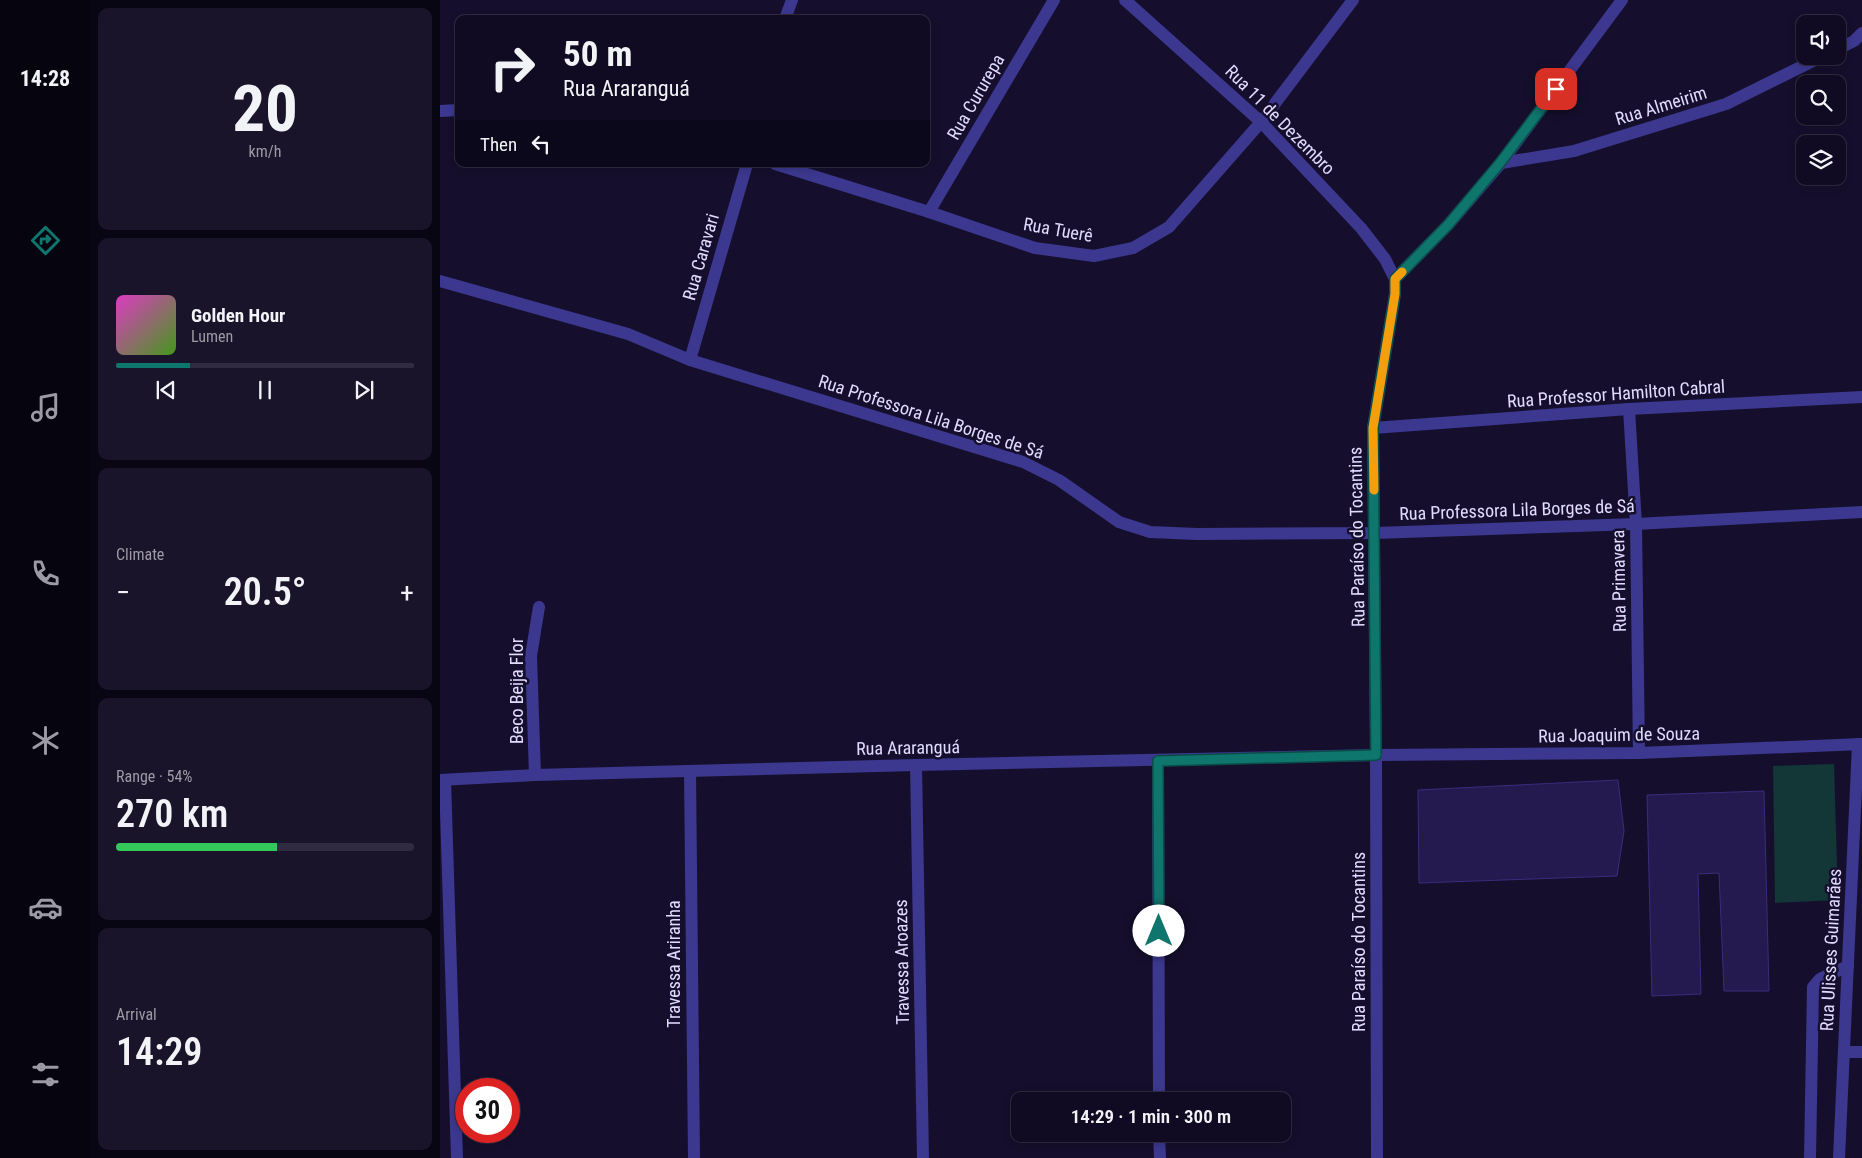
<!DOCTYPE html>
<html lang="en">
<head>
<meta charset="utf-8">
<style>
  :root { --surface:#100b22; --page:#19142a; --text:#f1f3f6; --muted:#9c9ba5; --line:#302b40; --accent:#0f766e }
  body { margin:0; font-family:"Roboto Condensed",sans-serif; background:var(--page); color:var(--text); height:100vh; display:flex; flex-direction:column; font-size:19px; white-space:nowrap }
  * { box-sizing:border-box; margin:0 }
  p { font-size:16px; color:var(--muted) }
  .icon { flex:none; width:28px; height:28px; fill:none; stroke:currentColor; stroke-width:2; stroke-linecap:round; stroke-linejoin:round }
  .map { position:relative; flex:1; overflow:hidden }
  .sheet { display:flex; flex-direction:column; gap:8px; padding:8px; background:#090613; width:350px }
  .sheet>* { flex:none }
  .banner { position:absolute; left:15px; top:15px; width:475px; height:152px; border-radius:10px; box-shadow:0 2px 8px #0003,0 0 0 1px var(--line); background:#100b22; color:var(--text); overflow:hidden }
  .tools { position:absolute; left:1356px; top:15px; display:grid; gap:10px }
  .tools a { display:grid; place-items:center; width:50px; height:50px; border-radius:10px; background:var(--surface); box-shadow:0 2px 8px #0003,0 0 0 1px var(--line); font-size:25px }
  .speed { position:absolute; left:15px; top:1078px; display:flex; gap:10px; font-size:25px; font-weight:700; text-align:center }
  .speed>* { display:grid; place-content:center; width:65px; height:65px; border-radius:50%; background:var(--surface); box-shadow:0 2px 8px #0003,0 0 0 1px var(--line); line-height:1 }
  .speed .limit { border:8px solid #d22; background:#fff; color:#111 }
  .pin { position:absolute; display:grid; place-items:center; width:42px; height:42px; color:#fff; margin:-21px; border-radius:10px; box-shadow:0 2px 8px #0006 }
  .me { position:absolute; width:55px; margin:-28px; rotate:0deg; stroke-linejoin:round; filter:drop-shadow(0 0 4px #0008) }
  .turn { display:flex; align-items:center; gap:18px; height:105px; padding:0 25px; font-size:22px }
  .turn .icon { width:65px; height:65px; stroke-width:2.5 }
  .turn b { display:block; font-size:35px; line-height:42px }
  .then { display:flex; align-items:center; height:48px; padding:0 25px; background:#0003; gap:10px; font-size:19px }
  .big { font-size:38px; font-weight:600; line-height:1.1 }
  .sheet .tile { flex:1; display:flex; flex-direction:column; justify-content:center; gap:8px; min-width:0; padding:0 18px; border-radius:10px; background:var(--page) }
  .sheet .dial { align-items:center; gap:0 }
  .dial b { font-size:65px; line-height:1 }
  .song { display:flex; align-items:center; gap:15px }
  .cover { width:60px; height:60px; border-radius:8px; background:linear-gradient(135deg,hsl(310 70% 55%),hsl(100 70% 35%)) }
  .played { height:5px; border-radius:2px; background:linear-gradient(90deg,var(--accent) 25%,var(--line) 25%) }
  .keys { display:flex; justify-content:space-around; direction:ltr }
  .heat { display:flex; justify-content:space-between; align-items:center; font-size:28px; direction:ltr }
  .charge { height:8px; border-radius:4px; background:linear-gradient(90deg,#34c759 54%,var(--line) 0) }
  .trip { position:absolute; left:571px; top:1092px; width:280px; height:50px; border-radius:10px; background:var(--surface); box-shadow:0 2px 8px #0003,0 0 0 1px var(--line); font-weight:600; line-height:50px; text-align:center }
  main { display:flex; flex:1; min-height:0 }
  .menu { display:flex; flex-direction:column; width:90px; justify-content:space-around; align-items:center; background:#06040e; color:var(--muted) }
  .menu .icon { width:35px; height:35px }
  .menu .selected { color:var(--accent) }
  .menu b { font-size:22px; color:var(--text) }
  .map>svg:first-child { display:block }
  .green { fill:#123736 }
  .building { fill:#251a4f; stroke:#3c2b7d }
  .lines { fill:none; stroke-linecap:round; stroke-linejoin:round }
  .service { stroke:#3c388f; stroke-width:12 }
  .minor { stroke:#3c388f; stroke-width:12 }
  .route-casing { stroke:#0a4d48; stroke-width:12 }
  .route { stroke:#0f766e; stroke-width:9 }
  .slow { stroke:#f59e0b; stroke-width:9 }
  .labels { text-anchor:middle; stroke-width:5; stroke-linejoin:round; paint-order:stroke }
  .street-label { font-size:18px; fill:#e0dbff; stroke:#150f2d }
</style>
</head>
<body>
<main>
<nav class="menu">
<b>14:28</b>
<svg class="icon selected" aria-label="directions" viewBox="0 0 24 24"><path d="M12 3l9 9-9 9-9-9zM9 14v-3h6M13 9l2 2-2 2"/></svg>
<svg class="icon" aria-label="music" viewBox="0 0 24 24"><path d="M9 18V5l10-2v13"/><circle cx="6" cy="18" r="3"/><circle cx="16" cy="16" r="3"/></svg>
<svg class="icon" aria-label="phone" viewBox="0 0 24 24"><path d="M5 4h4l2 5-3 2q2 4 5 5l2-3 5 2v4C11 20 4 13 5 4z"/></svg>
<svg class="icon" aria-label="climate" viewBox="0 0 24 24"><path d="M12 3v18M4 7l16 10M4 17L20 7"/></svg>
<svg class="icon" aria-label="car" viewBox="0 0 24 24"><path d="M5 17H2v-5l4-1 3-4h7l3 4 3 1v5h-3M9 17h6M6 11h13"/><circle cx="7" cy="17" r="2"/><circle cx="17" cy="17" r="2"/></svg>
<svg class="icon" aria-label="filters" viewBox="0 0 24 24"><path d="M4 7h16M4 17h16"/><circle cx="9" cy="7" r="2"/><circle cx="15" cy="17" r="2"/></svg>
</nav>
<section class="sheet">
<div class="tile dial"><b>20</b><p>km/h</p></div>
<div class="tile">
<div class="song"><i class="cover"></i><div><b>Golden Hour</b><p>Lumen</p></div></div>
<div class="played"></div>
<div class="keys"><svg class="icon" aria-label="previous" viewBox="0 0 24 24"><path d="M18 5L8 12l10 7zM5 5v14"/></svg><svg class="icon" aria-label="pause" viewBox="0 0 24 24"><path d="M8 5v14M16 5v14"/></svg><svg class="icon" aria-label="next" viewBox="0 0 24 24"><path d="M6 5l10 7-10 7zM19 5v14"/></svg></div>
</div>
<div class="tile"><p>Climate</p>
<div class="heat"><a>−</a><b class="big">20.5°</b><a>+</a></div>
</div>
<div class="tile"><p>Range · 54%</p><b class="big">270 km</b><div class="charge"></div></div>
<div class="tile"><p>Arrival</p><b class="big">14:29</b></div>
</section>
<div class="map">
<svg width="1422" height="1158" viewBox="0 0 1422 1158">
  <rect width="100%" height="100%" fill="#150f2d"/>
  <path class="green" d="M1394,764l4,136 -63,3 -2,-137z"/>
  <g class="building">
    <path d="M1178,780l6,51 -7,45 -198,7 -1,-93z"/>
    <path d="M1324,791l5,200h-45l-5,-118 -21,1 3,120 -49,2 -5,-201z"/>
  </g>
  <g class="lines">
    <path class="service" d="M1370,1158l3,-171 7,-8 28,-13"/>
    <g class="minor">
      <path d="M685,0l136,122 100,106 24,31 10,20v15l-22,134 3,327 1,403"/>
      <path d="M345,19l7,-19"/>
      <path d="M1398,49l16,-8 8,-8"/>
      <path d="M0,111l19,-1"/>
      <path d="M1061,163l73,-12 152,-47 97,-48"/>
      <path d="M335,164l154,48 106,36 59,8 39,-8 36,-21 92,-105 92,-122"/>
      <path d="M489,212l125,-212"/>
      <path d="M955,279l53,-54 53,-62 121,-163"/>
      <path d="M0,281l188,53 62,26 333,102 36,18 60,42 31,10 47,2 178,-1 261,-9 226,-12"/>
      <path d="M250,360l57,-196"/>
      <path d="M1189,409l7,115 3,229"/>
      <path d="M933,428l256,-19 233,-12"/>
      <path d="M718,761l1,340"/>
      <path d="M476,765l7,393"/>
      <path d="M250,771l4,387"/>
      <path d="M95,775l-4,-119 8,-49"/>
      <path d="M0,780l95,-5 381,-10 460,-10 263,-2 223,-9"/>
      <path d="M5,780l12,378"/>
      <path d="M1404,1052h18"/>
      <path d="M719,1134l1,24"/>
      <path d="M1399,1158l19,-414"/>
    </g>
  </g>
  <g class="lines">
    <defs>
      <path id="route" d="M719,931l-1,-170 218,-6 -3,-327 22,-134v-15l53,-54 52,-62 56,-74"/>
    </defs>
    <use href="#route" class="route-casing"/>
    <use href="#route" class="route"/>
    <path class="slow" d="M934,490l-1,-62 22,-134v-15l7,-7"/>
  </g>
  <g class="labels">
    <g class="street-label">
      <text transform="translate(536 97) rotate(-60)" y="6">Rua Cururepa</text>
      <text transform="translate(1221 106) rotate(-17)" y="6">Rua Almeirim</text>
      <text transform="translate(840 120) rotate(45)" y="6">Rua 11 de Dezembro</text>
      <text transform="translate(618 230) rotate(10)" y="6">Rua Tuerê</text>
      <text transform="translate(261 257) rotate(-74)" y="6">Rua Caravari</text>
      <text transform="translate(1176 394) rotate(-4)" y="6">Rua Professor Hamilton Cabral</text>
      <text transform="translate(491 417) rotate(18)" y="6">Rua Professora Lila Borges de Sá</text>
      <text transform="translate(1077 510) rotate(-2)" y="6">Rua Professora Lila Borges de Sá</text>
      <text transform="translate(917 537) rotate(-91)" y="6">Rua Paraíso do Tocantins</text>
      <text transform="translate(1179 581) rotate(-91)" y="6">Rua Primavera</text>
      <text transform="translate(77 691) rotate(-90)" y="6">Beco Beija Flor</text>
      <text transform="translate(1179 735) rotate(-1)" y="6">Rua Joaquim de Souza</text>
      <text transform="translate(468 748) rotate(-1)" y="6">Rua Araranguá</text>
      <text transform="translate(919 942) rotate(-90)" y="6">Rua Paraíso do Tocantins</text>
      <text transform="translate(1391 950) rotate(-87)" y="6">Rua Ulisses Guimarães</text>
      <text transform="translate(462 962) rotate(-91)" y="6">Travessa Aroazes</text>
      <text transform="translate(234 964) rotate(-90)" y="6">Travessa Ariranha</text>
    </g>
  </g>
</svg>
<div class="tools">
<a><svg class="icon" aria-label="sound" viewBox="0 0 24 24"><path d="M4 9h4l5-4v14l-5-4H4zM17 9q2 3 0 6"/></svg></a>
<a><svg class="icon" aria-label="search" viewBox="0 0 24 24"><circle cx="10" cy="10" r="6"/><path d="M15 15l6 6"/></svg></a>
<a><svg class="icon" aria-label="layers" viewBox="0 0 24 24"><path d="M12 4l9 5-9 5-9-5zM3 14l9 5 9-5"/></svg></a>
</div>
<div class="speed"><div class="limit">30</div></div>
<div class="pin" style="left:1116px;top:89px;background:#d93025"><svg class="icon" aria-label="arrive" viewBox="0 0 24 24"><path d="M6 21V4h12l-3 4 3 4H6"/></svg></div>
<svg class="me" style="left:719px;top:931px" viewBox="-20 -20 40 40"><circle r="19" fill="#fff"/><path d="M0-13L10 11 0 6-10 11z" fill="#0f766e"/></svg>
<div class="trip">14:29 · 1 min · 300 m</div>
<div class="banner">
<div class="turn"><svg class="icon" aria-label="right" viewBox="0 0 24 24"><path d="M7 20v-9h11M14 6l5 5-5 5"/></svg><div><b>50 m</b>Rua Araranguá</div></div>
<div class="then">Then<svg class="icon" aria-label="left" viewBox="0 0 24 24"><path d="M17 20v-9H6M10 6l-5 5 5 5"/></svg></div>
</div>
</div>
</main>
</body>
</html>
